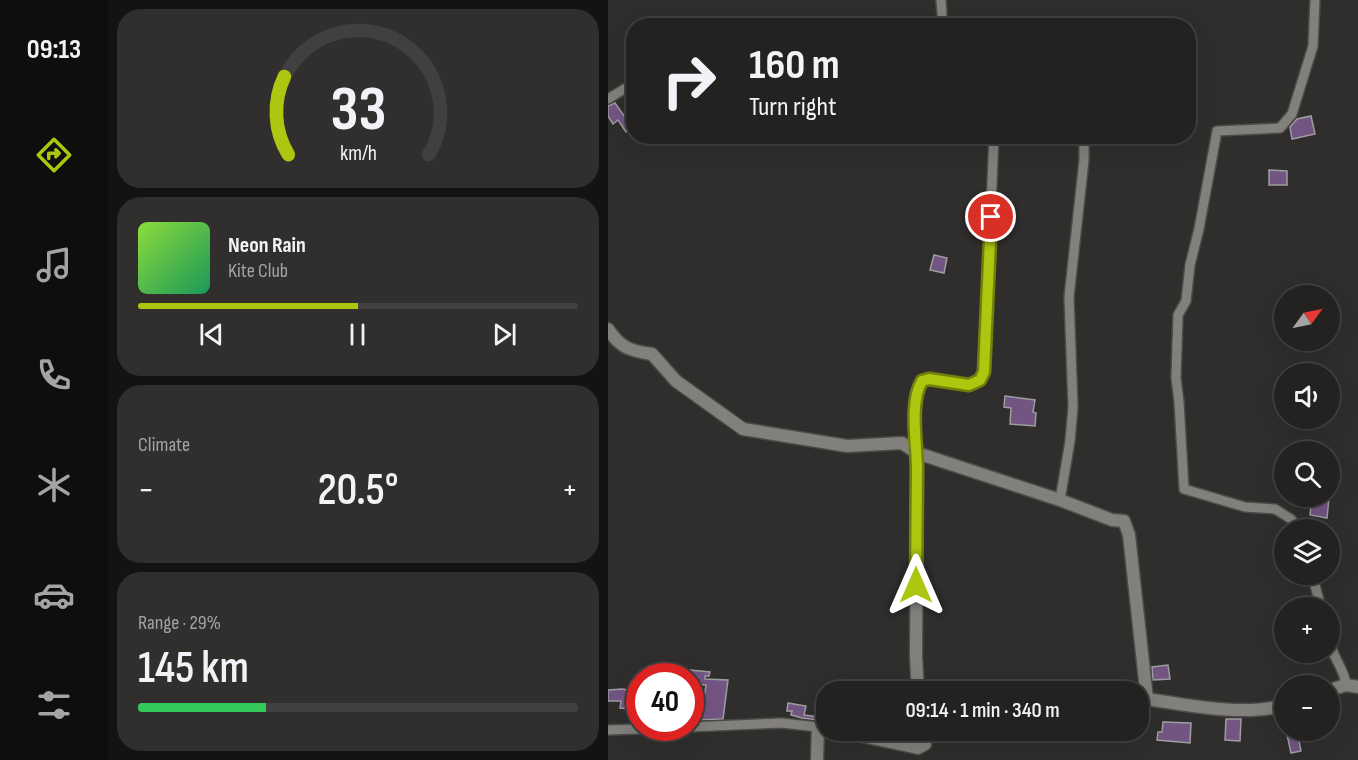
<!DOCTYPE html>
<html lang="en">
<head>
<meta charset="utf-8">
<style>
  :root { --surface:#242221; --page:#302f2e; --text:#f1f3f6; --muted:#a3a4a5; --line:#413f3f; --accent:#adc60f }
  body { margin:0; font-family:"Sofia Sans Condensed",sans-serif; background:var(--page); color:var(--text); height:100vh; display:flex; flex-direction:column; font-size:22px; white-space:nowrap }
  * { box-sizing:border-box; margin:0 }
  p { font-size:20px; color:var(--muted) }
  .icon { flex:none; width:33px; height:33px; fill:none; stroke:currentColor; stroke-width:2; stroke-linecap:round; stroke-linejoin:round }
  .map { position:relative; flex:1; overflow:hidden }
  .side { display:flex; flex-direction:column; gap:9px; padding:9px; background:#141312; width:500px }
  .side>* { flex:none }
  .banner { position:absolute; left:18px; top:18px; width:570px; height:126px; border-radius:24px; box-shadow:0 6px 24px #0002,0 0 0 2px var(--line); background:#242221; color:var(--text); overflow:hidden }
  .needle { width:39px; rotate:57deg }
  .fabs { position:absolute; left:666px; top:285px; display:grid; gap:12px }
  .fabs a { display:grid; place-items:center; width:66px; height:66px; border-radius:50%; background:var(--surface); box-shadow:0 6px 24px #0002,0 0 0 2px var(--line); font-size:30px }
  .speed { position:absolute; left:18px; top:663px; display:flex; gap:12px; font-size:30px; font-weight:700; text-align:center }
  .speed>* { display:grid; place-content:center; width:78px; height:78px; border-radius:50%; background:var(--surface); box-shadow:0 6px 24px #0002,0 0 0 2px var(--line); line-height:1 }
  .speed .limit { border:9px solid #d22; background:#fff; color:#111 }
  .pin { position:absolute; display:grid; place-items:center; width:51px; height:51px; color:#fff; margin:-26px; border:3px solid #fff; border-radius:50%; box-shadow:0 2px 6px #0007 }
  .me { position:absolute; width:66px; margin:-33px; rotate:0deg; stroke-linejoin:round; filter:drop-shadow(0 0 4px #0008) }
  .turn { display:flex; align-items:center; gap:21px; height:126px; padding:0 24px; font-size:27px }
  .turn .icon { width:78px; height:78px; stroke-width:2.5 }
  .turn b { display:block; font-size:42px; line-height:51px }
  .big { font-size:45px; font-weight:600; line-height:1.1 }
  .side .card { flex:1; display:flex; flex-direction:column; justify-content:center; gap:9px; min-width:0; padding:0 21px; border-radius:24px; background:var(--page) }
  .side .dial { align-items:center; gap:0 }
  .dial svg { height:156px; overflow:visible; fill:none; stroke:var(--line); stroke-width:7; stroke-linecap:round; text-anchor:middle }
  .dial text { fill:var(--text); stroke:none }
  .song { display:flex; align-items:center; gap:18px }
  .cover { width:72px; height:72px; border-radius:9px; background:linear-gradient(135deg,hsl(90 70% 55%),hsl(150 70% 35%)) }
  .played { height:6px; border-radius:3px; background:linear-gradient(90deg,var(--accent) 50%,var(--line) 50%) }
  .keys { display:flex; justify-content:space-around; direction:ltr }
  .heat { display:flex; justify-content:space-between; align-items:center; font-size:33px; direction:ltr }
  .charge { height:9px; border-radius:4px; background:linear-gradient(90deg,#34c759 29%,var(--line) 0) }
  .trip { position:absolute; left:208px; top:681px; width:333px; height:60px; border-radius:24px; background:var(--surface); box-shadow:0 6px 24px #0002,0 0 0 2px var(--line); font-weight:600; line-height:60px; text-align:center }
  main { display:flex; flex:1; min-height:0 }
  .menu { display:flex; flex-direction:column; width:108px; justify-content:space-around; align-items:center; background:#0e0e0d; color:var(--muted) }
  .menu .icon { width:42px; height:42px }
  .menu .on { color:var(--accent) }
  .menu b { font-size:27px; color:var(--text) }
  .map>svg:first-child { display:block }
  .building { fill:#735584; stroke:#9e9da0; stroke-width:1.5 }
  .lines { fill:none; stroke-linecap:round; stroke-linejoin:round }
  .minor-casing { stroke:#4c4b49; stroke-width:12 }
  .tertiary-casing { stroke:#4c4b49; stroke-width:15 }
  .minor { stroke:#82807d; stroke-width:9 }
  .tertiary { stroke:#82807d; stroke-width:12 }
  .route-casing { stroke:#70810a; stroke-width:15 }
  .route { stroke:#adc60f; stroke-width:10 }
</style>
</head>
<body>
<main>
<nav class="menu">
<b>09:13</b>
<svg class="icon on" aria-label="directions" viewBox="0 0 24 24"><path d="M12 3l9 9-9 9-9-9zM9 14v-3h6M13 9l2 2-2 2"/></svg>
<svg class="icon" aria-label="music" viewBox="0 0 24 24"><path d="M9 18V5l10-2v13"/><circle cx="6" cy="18" r="3"/><circle cx="16" cy="16" r="3"/></svg>
<svg class="icon" aria-label="phone" viewBox="0 0 24 24"><path d="M5 4h4l2 5-3 2q2 4 5 5l2-3 5 2v4C11 20 4 13 5 4z"/></svg>
<svg class="icon" aria-label="climate" viewBox="0 0 24 24"><path d="M12 3v18M4 7l16 10M4 17L20 7"/></svg>
<svg class="icon" aria-label="car" viewBox="0 0 24 24"><path d="M5 17H2v-5l4-1 3-4h7l3 4 3 1v5h-3M9 17h6M6 11h13"/><circle cx="7" cy="17" r="2"/><circle cx="17" cy="17" r="2"/></svg>
<svg class="icon" aria-label="filters" viewBox="0 0 24 24"><path d="M4 7h16M4 17h16"/><circle cx="9" cy="7" r="2"/><circle cx="15" cy="17" r="2"/></svg>
</nav>
<section class="side">
<div class="card dial"><svg viewBox="0 0 100 80">
<path d="M14 69A42 42 0 1 1 86 69"/>
<path d="M14 69A42 42 0 0 1 12 29" stroke="#adc60f"/>
<text x="50" y="56" font-size="32" font-weight="700">33</text>
<text x="50" y="72" font-size="11">km/h</text>
</svg></div>
<div class="card">
<div class="song"><i class="cover"></i><div><b>Neon Rain</b><p>Kite Club</p></div></div>
<div class="played"></div>
<div class="keys"><svg class="icon" aria-label="previous" viewBox="0 0 24 24"><path d="M18 5L8 12l10 7zM5 5v14"/></svg><svg class="icon" aria-label="pause" viewBox="0 0 24 24"><path d="M8 5v14M16 5v14"/></svg><svg class="icon" aria-label="next" viewBox="0 0 24 24"><path d="M6 5l10 7-10 7zM19 5v14"/></svg></div>
</div>
<div class="card"><p>Climate</p>
<div class="heat"><a>−</a><b class="big">20.5°</b><a>+</a></div>
</div>
<div class="card"><p>Range · 29%</p><b class="big">145 km</b><div class="charge"></div></div>
</section>
<div class="map">
<svg width="751" height="760" viewBox="0 0 751 760">
  <rect width="100%" height="100%" fill="#302e2c"/>
  <g class="building">
    <path d="M7,103l17,24 -6,5 -8,-12 -5,4 -5,-8v-10z"/>
    <path d="M703,116l4,18 -23,5 -2,-12 7,-8z"/>
    <path d="M661,170l18,1v14h-18z"/>
    <path d="M326,255l13,3 -3,15 -14,-3z"/>
    <path d="M397,396l30,4 -2,12 3,1 -1,13 -25,-2 1,-16 -7,-1z"/>
    <path d="M704,496l17,2 -2,20 -17,-3z"/>
    <path d="M560,665l2,14 -17,1 -1,-13z"/>
    <path d="M82,670l20,2 -1,4h-4v3l23,1 -5,39 -26,1 1,-22h6l2,-13 -16,-1z"/>
    <path d="M14,689l12,2 -2,18 -12,-1 1,-7h-13v-11z"/>
    <path d="M180,703l18,3 -2,9 23,3v3l-25,-3 -11,-3 1,-4h-5z"/>
    <path d="M618,719h15l-1,22 -15,-1z"/>
    <path d="M555,722l28,1 -1,20 -33,-3 1,-8h4z"/>
    <path d="M678,730h11l4,21 -10,2z"/>
  </g>
  <g class="lines">
    <defs>
      <g id="minor">
        <path d="M333,0l1,14"/>
        <path d="M0,99l26,-16"/>
        <path d="M309,453c-2,-21 -6,-54 5,-72l7,-2c18,3 45,14 55,-7l10,-236"/>
        <path d="M452,500l10,-59 3,-34 -4,-110 15,-137v-24"/>
        <path d="M691,530l-8,-11 -16,-10 -30,-2 -61,-18 -5,-87 -3,-24 2,-63 8,-14 4,-36 9,-36 18,-98 63,-3 12,-14 21,-68 2,-46"/>
        <path d="M704,574l9,34"/>
        <path d="M722,643c3,15 15,27 16,42"/>
        <path d="M82,727l92,-4 36,4"/>
        <path d="M0,730l60,-2"/>
      </g>
      <g id="tertiary">
        <path d="M0,329c12,19 23,22 44,25l24,27 67,48 104,17 55,-3 15,10 143,47 52,20 12,1 5,14 18,164c40,6 99,18 137,6"/>
        <path d="M309,453l-1,204 2,35"/>
        <path d="M722,690l16,-5 13,2"/>
        <path d="M226,730l84,18 7,-4 -3,-14"/>
        <path d="M209,760l1,-33 9,2"/>
      </g>
    </defs>
    <use href="#minor" class="minor-casing"/>
    <use href="#tertiary" class="tertiary-casing"/>
    <use href="#minor" class="minor"/>
    <use href="#tertiary" class="tertiary"/>
  </g>
  <g class="lines">
    <defs>
      <path id="route" d="M308,585c0,-39 1,-78 1,-116 0,-26 -8,-66 5,-88l7,-2 40,6 11,-5 4,-8 7,-155"/>
    </defs>
    <use href="#route" class="route-casing"/>
    <use href="#route" class="route"/>
  </g>
</svg>
<div class="fabs">
<a><svg class="needle" viewBox="-14 -14 28 28"><path d="M0-13l5 13h-10z" fill="#e53935"/><path d="M0 13l5-13h-10z" fill="#a3a4a5"/></svg></a>
<a><svg class="icon" aria-label="sound" viewBox="0 0 24 24"><path d="M4 9h4l5-4v14l-5-4H4zM17 9q2 3 0 6"/></svg></a>
<a><svg class="icon" aria-label="search" viewBox="0 0 24 24"><circle cx="10" cy="10" r="6"/><path d="M15 15l6 6"/></svg></a>
<a><svg class="icon" aria-label="layers" viewBox="0 0 24 24"><path d="M12 4l9 5-9 5-9-5zM3 14l9 5 9-5"/></svg></a>
<a>+</a>
<a>−</a>
</div>
<div class="speed"><div class="limit">40</div></div>
<div class="pin" style="left:383px;top:217px;background:#d93025"><svg class="icon" aria-label="arrive" viewBox="0 0 24 24"><path d="M6 21V4h12l-3 4 3 4H6"/></svg></div>
<svg class="me" style="left:308px;top:585px" viewBox="-20 -20 40 40"><path d="M0-17L14 15 0 8-14 15z" fill="#adc60f" stroke="#fff" stroke-width="4"/></svg>
<div class="trip">09:14 · 1 min · 340 m</div>
<div class="banner">
<div class="turn"><svg class="icon" aria-label="right" viewBox="0 0 24 24"><path d="M7 20v-9h11M14 6l5 5-5 5"/></svg><div><b>160 m</b>Turn right</div></div>
</div>
</div>
</main>
</body>
</html>
